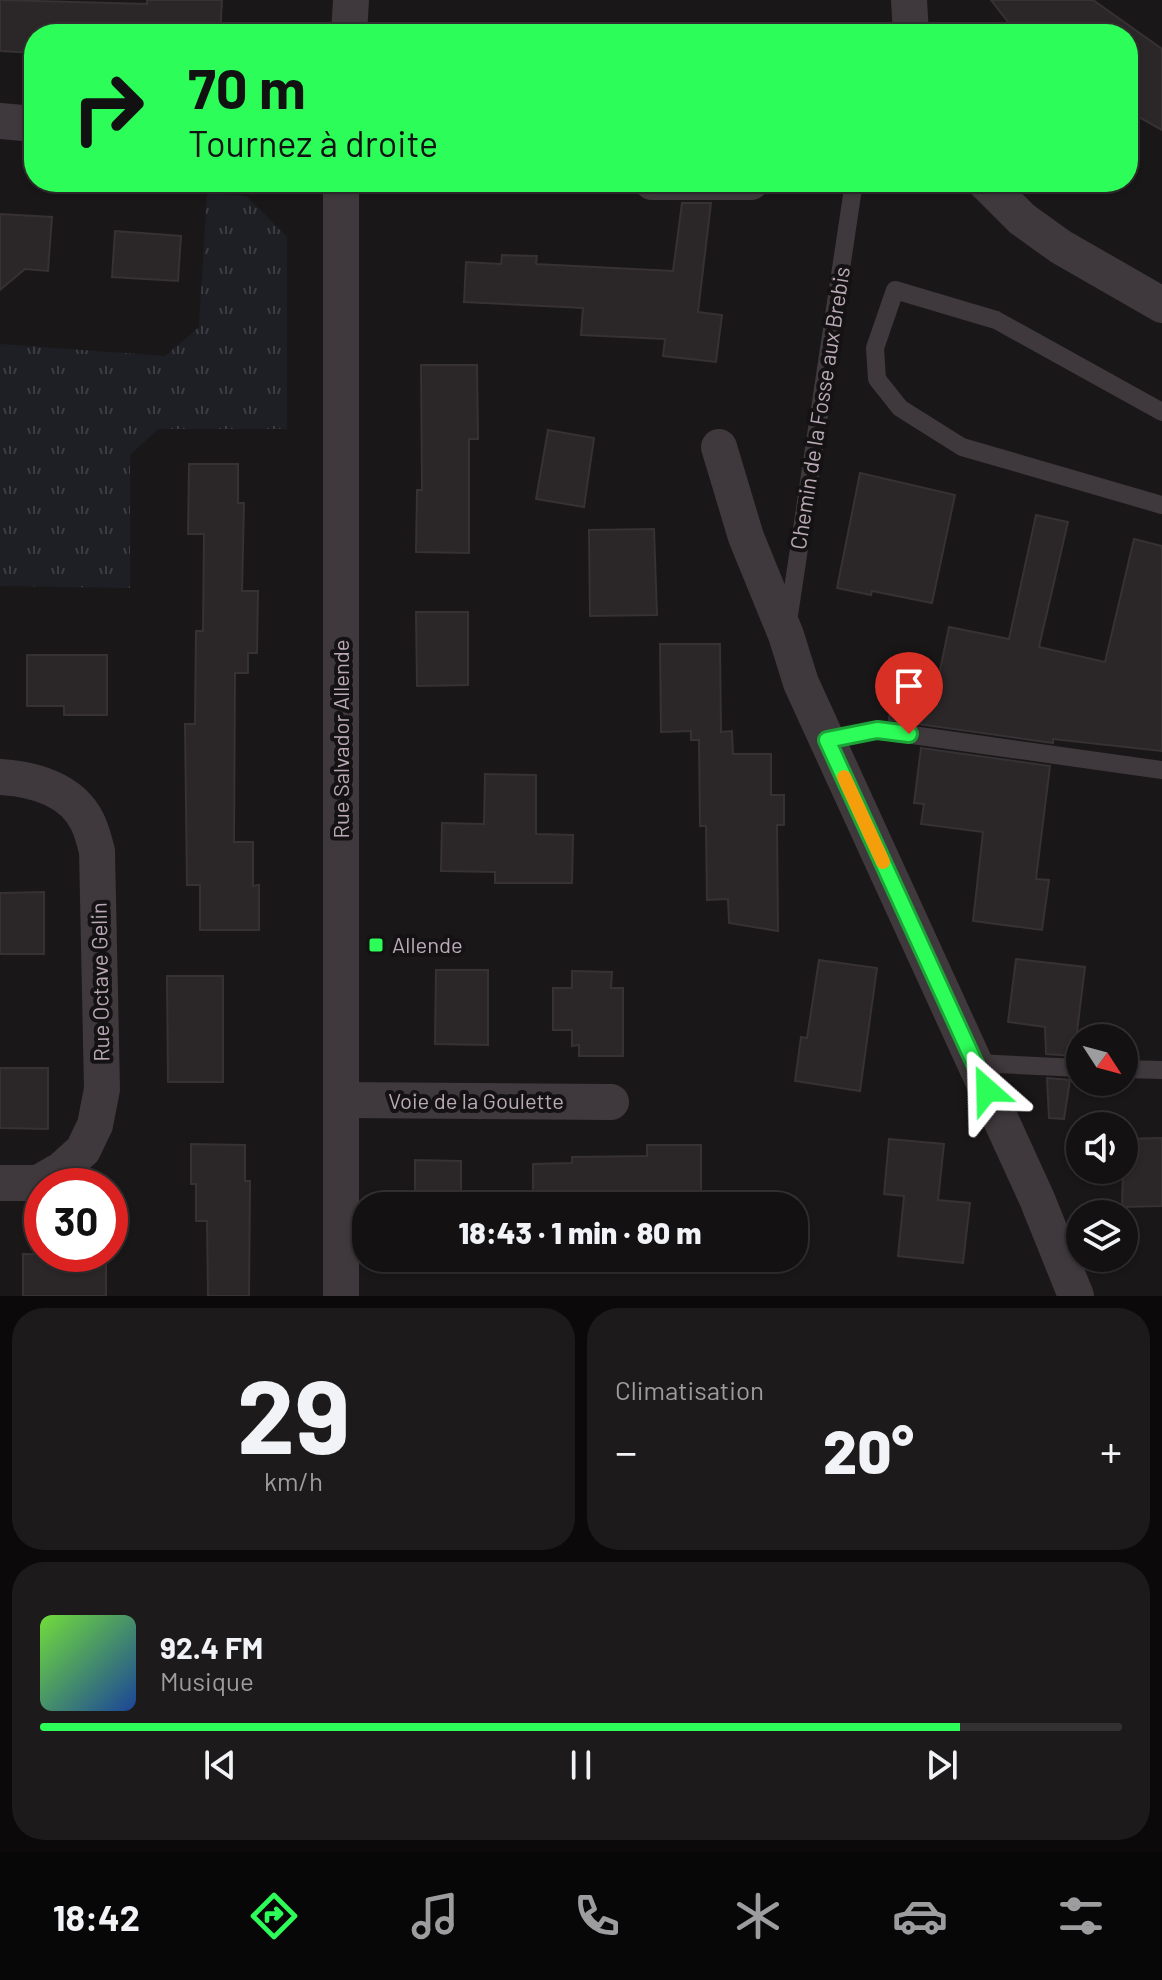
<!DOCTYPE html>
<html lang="fr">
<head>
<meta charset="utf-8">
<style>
  :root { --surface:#141112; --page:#1d1a1b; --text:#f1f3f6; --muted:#9d9d9f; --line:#333132; --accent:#2cfd58 }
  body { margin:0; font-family:Barlow,sans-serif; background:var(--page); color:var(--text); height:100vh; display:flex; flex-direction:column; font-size:30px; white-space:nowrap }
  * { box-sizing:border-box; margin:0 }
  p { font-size:26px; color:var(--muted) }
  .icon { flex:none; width:44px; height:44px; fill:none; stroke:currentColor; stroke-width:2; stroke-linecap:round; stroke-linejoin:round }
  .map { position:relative; height:1296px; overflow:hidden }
  .details { display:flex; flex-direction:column; gap:12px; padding:12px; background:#0b090a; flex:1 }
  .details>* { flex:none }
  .guide { position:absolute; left:24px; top:24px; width:1114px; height:168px; border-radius:32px; box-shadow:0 2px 6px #0004,0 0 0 2px var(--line); background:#2cfd58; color:#111; overflow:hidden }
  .needle { width:52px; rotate:126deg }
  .controls { position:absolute; left:1066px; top:1024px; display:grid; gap:16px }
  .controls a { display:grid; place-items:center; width:72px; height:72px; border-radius:50%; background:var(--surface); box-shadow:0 2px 6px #0004,0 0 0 2px var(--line); font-size:40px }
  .speed { position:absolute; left:24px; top:1168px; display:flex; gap:16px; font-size:40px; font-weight:700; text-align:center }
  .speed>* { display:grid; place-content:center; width:104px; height:104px; border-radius:50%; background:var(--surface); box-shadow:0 2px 6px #0004,0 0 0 2px var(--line); line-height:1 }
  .speed .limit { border:12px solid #d22; background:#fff; color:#111 }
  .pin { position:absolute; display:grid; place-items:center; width:68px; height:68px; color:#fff; margin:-82px -34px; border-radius:50% 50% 50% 0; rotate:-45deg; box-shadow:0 0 8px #0007 }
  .pin .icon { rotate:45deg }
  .me { position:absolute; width:88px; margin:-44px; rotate:335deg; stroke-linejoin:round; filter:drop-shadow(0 0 6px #0008) }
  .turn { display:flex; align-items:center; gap:28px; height:168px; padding:0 32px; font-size:36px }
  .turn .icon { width:104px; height:104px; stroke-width:2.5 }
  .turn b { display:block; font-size:56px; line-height:68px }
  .big { font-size:60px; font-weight:800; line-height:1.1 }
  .details .tile { flex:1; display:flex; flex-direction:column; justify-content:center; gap:12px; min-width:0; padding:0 28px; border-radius:32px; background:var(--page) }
  .details .dial { align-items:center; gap:0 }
  .dial b { font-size:104px; line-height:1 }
  .song { display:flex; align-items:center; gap:24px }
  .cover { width:96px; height:96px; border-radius:12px; background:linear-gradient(135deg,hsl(100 70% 55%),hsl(220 70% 35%)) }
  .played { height:8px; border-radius:4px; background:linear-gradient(90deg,var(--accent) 85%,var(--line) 85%) }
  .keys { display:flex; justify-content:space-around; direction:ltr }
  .heat { display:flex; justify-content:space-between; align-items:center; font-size:44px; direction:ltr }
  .details .tiles { flex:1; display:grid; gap:12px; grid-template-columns:1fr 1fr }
  .tile:last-child { grid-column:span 2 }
  .trip { position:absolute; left:352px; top:1192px; width:456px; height:80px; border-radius:32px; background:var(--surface); box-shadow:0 2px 6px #0004,0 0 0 2px var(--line); font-weight:800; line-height:80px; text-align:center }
  .dock { display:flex; height:128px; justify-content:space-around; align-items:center; background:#080707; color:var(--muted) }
  .dock .icon { width:56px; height:56px }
  .dock .current { color:var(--accent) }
  .dock b { font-size:36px; color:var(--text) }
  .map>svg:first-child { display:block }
  .grass { fill:url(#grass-tufts) }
  .building { fill:#2b2729; stroke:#363133; stroke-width:2 }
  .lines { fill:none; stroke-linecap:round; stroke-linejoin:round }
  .lane { stroke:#3f383c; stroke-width:18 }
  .street { stroke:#3f383c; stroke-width:36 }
  .route-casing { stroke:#1da439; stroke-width:20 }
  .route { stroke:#2cfd58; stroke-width:14 }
  .slow { stroke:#f59e0b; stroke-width:14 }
  .poi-dot { fill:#2cfd58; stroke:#151213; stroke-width:3 }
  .labels { text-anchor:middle; stroke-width:8; stroke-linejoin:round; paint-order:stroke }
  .street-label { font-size:22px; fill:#baa9b6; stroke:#151213 }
  .poi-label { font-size:22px; fill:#baa9b6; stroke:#151213; text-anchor:start }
</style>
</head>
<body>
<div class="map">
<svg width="1162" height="1296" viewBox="0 0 1162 1296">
  <defs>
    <pattern id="grass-tufts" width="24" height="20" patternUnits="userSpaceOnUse" patternTransform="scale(2)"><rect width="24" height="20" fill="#1d1f25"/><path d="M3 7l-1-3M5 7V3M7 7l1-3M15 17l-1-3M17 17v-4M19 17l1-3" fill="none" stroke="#3c3d42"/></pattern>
  </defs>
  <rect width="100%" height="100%" fill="#1a1718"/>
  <path class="grass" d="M207,193l39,3 41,41v192h-129l-28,26v133l-130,-2v-242l165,12 34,-29z"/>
  <g class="building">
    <path d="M0,0l147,4v-4h75l-2,34h-186v19l-34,-2z"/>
    <path d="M991,0h102l69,49v81l-34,-19v-77h-107l-6,-3z"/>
    <path d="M682,203h29l-13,109 24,3 -6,47 -53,-6 2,-17 -84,-4 2,-27 -119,-6 2,-40 35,2 1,-9 35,1 -1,8 137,7z"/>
    <path d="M0,214l52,3 -4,54 -23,-2 -25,21z"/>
    <path d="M115,231l66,5 -3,45 -66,-4z"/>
    <path d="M421,365h56l1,74h-9v114l-53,-1 1,-62h5z"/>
    <path d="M548,430l46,8 -10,69 -48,-8z"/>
    <path d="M189,464h49v39h6l-2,88h16l-1,62h-9v20h-13l-1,169h19v44l6,-1v45h-59v-45h-13l-2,-161h10l1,-93h7l1,-97h-16z"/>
    <path d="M860,473l95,22 -23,108 -60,-12 -1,4 -34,-7z"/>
    <path d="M1036,515l32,7 -29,125 66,15 29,-123 28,7v205l-109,-12v4l-164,-23 3,-31 43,5 14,-67 60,12z"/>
    <path d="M654,529l3,86 -67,1 -1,-86z"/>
    <path d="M416,612h52v73l-51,1z"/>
    <path d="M660,644h60l1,88 11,-1 1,23h38v41h13v30h-7l1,106 -49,-8 -1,-24 -21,1 -1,-74h-6l-1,-86h-8v-9l-30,1z"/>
    <path d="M27,655h80v60h-43v-9h-37z"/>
    <path d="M921,748l129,18 -14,113 13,1 -7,50 -69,-9 10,-89 -62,-8 3,-20 -10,-1z"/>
    <path d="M485,774l51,1v59l37,1 -1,48h-77v-11l-54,-1 1,-48 42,1z"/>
    <path d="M44,892v62h-44v-61z"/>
    <path d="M1016,959l69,8 -11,89 -28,-2 -1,-27 -37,-5z"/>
    <path d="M819,960l58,8 -17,123 -65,-10 6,-44 6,1z"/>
    <path d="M436,970h52v75l-53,-1z"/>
    <path d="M572,971l40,1 -1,16h12v68h-44v-11l-7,1v-16h-19v-42h19z"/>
    <path d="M167,976h56v106h-55z"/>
    <path d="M0,1068h48v61l-48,-1z"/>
    <path d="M1047,1078l23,2 -6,39 -15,-1z"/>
    <path d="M1162,1138v68l-40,1 2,-68z"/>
    <path d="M889,1139l55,5 -6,56 32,3 -7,60 -65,-7 6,-60 -20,-2z"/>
    <path d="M191,1144l54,1v36h5l-1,115h-41l-1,-75h-11v-37h-5z"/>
    <path d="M647,1145h54v61h-168v-42l39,-1v-6l75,-1z"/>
    <path d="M415,1160l46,1v45h-46z"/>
    <path d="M23,1254l83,1v41h-83z"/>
  </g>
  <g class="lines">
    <g class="lane">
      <path d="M1162,412l-166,-92 -101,-30 -20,58 2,31 23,29 62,39 200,58"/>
      <path d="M788,622l66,-440"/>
      <path d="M827,740l50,-10 285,40"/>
      <path d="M975,1063l105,5"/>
      <path d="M1124,1069l38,1"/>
    </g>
    <g class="street">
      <path d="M909,0l2,34"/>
      <path d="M349,34l2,-34"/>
      <path d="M0,121l34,3"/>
      <path d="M652,182h99"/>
      <path d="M985,182l37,37 39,28 101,58"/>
      <path d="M719,447l27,90 40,98 15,48 236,516 39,97"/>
      <path d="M0,777c33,2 71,12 87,44 5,9 7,20 10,30l5,238 -7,36 -12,25 -22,20 -23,13h-38"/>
      <path d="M341,1100l270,2"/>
      <path d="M341,1296v-1114"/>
    </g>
  </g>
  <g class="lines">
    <defs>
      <path id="route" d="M909,734l-32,-4 -50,10 160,350"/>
    </defs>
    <use href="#route" class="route-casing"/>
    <use href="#route" class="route"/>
    <path class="slow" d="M844,777l39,85"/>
  </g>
  <rect class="poi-dot" x="368" y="937" width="16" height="16" rx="4"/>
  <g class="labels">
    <g class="street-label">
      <text transform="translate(820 408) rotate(-81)" y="8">Chemin de la Fosse aux Brebis</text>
      <text transform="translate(341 739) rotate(-90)" y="8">Rue Salvador Allende</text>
      <text transform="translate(100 982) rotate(-91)" y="8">Rue Octave Gelin</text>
      <text x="476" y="1109">Voie de la Goulette</text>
    </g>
    <g class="poi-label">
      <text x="392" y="953">Allende</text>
    </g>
  </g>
</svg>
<div class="controls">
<a><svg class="needle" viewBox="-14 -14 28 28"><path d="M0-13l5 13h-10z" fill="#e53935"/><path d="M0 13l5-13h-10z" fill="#9d9d9f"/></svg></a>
<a><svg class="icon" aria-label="sound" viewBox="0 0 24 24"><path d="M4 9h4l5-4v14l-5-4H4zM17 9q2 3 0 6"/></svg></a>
<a><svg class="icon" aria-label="layers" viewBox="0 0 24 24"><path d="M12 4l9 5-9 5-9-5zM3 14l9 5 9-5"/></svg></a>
</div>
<div class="speed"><div class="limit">30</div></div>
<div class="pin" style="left:909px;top:734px;background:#d93025"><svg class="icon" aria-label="arrive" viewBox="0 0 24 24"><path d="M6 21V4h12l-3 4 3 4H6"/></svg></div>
<svg class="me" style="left:987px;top:1090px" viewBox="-20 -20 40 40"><path d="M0-17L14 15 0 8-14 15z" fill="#2cfd58" stroke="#fff" stroke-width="4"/></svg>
<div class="trip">18:43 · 1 min · 80 m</div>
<div class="guide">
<div class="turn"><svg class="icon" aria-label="right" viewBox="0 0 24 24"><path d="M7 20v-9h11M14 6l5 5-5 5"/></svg><div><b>70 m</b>Tournez à droite</div></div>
</div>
</div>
<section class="details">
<div class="tiles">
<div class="tile dial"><b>29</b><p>km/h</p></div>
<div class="tile"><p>Climatisation</p>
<div class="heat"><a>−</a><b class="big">20°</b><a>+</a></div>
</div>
<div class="tile">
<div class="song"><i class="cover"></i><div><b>92.4 FM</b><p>Musique</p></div></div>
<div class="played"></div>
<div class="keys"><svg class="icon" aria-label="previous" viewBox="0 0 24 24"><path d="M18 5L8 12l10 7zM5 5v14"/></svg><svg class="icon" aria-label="pause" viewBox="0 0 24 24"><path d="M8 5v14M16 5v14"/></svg><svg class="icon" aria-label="next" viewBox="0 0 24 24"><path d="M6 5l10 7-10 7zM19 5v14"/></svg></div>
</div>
</div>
</section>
<nav class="dock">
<b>18:42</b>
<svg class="icon current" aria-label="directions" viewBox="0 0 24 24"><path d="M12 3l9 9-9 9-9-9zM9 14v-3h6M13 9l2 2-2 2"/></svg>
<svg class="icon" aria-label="music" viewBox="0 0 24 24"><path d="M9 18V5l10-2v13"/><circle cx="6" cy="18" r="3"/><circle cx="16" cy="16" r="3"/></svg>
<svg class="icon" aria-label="phone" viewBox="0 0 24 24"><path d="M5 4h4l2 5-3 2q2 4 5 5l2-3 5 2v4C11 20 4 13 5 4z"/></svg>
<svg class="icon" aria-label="climate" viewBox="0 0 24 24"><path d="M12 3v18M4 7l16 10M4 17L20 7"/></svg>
<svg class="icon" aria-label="car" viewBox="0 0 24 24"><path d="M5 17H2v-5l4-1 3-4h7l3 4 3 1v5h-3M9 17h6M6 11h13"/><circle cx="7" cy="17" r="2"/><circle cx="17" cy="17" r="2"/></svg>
<svg class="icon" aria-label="filters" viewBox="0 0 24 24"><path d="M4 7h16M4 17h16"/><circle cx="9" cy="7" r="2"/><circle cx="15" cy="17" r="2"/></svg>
</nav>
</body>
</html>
